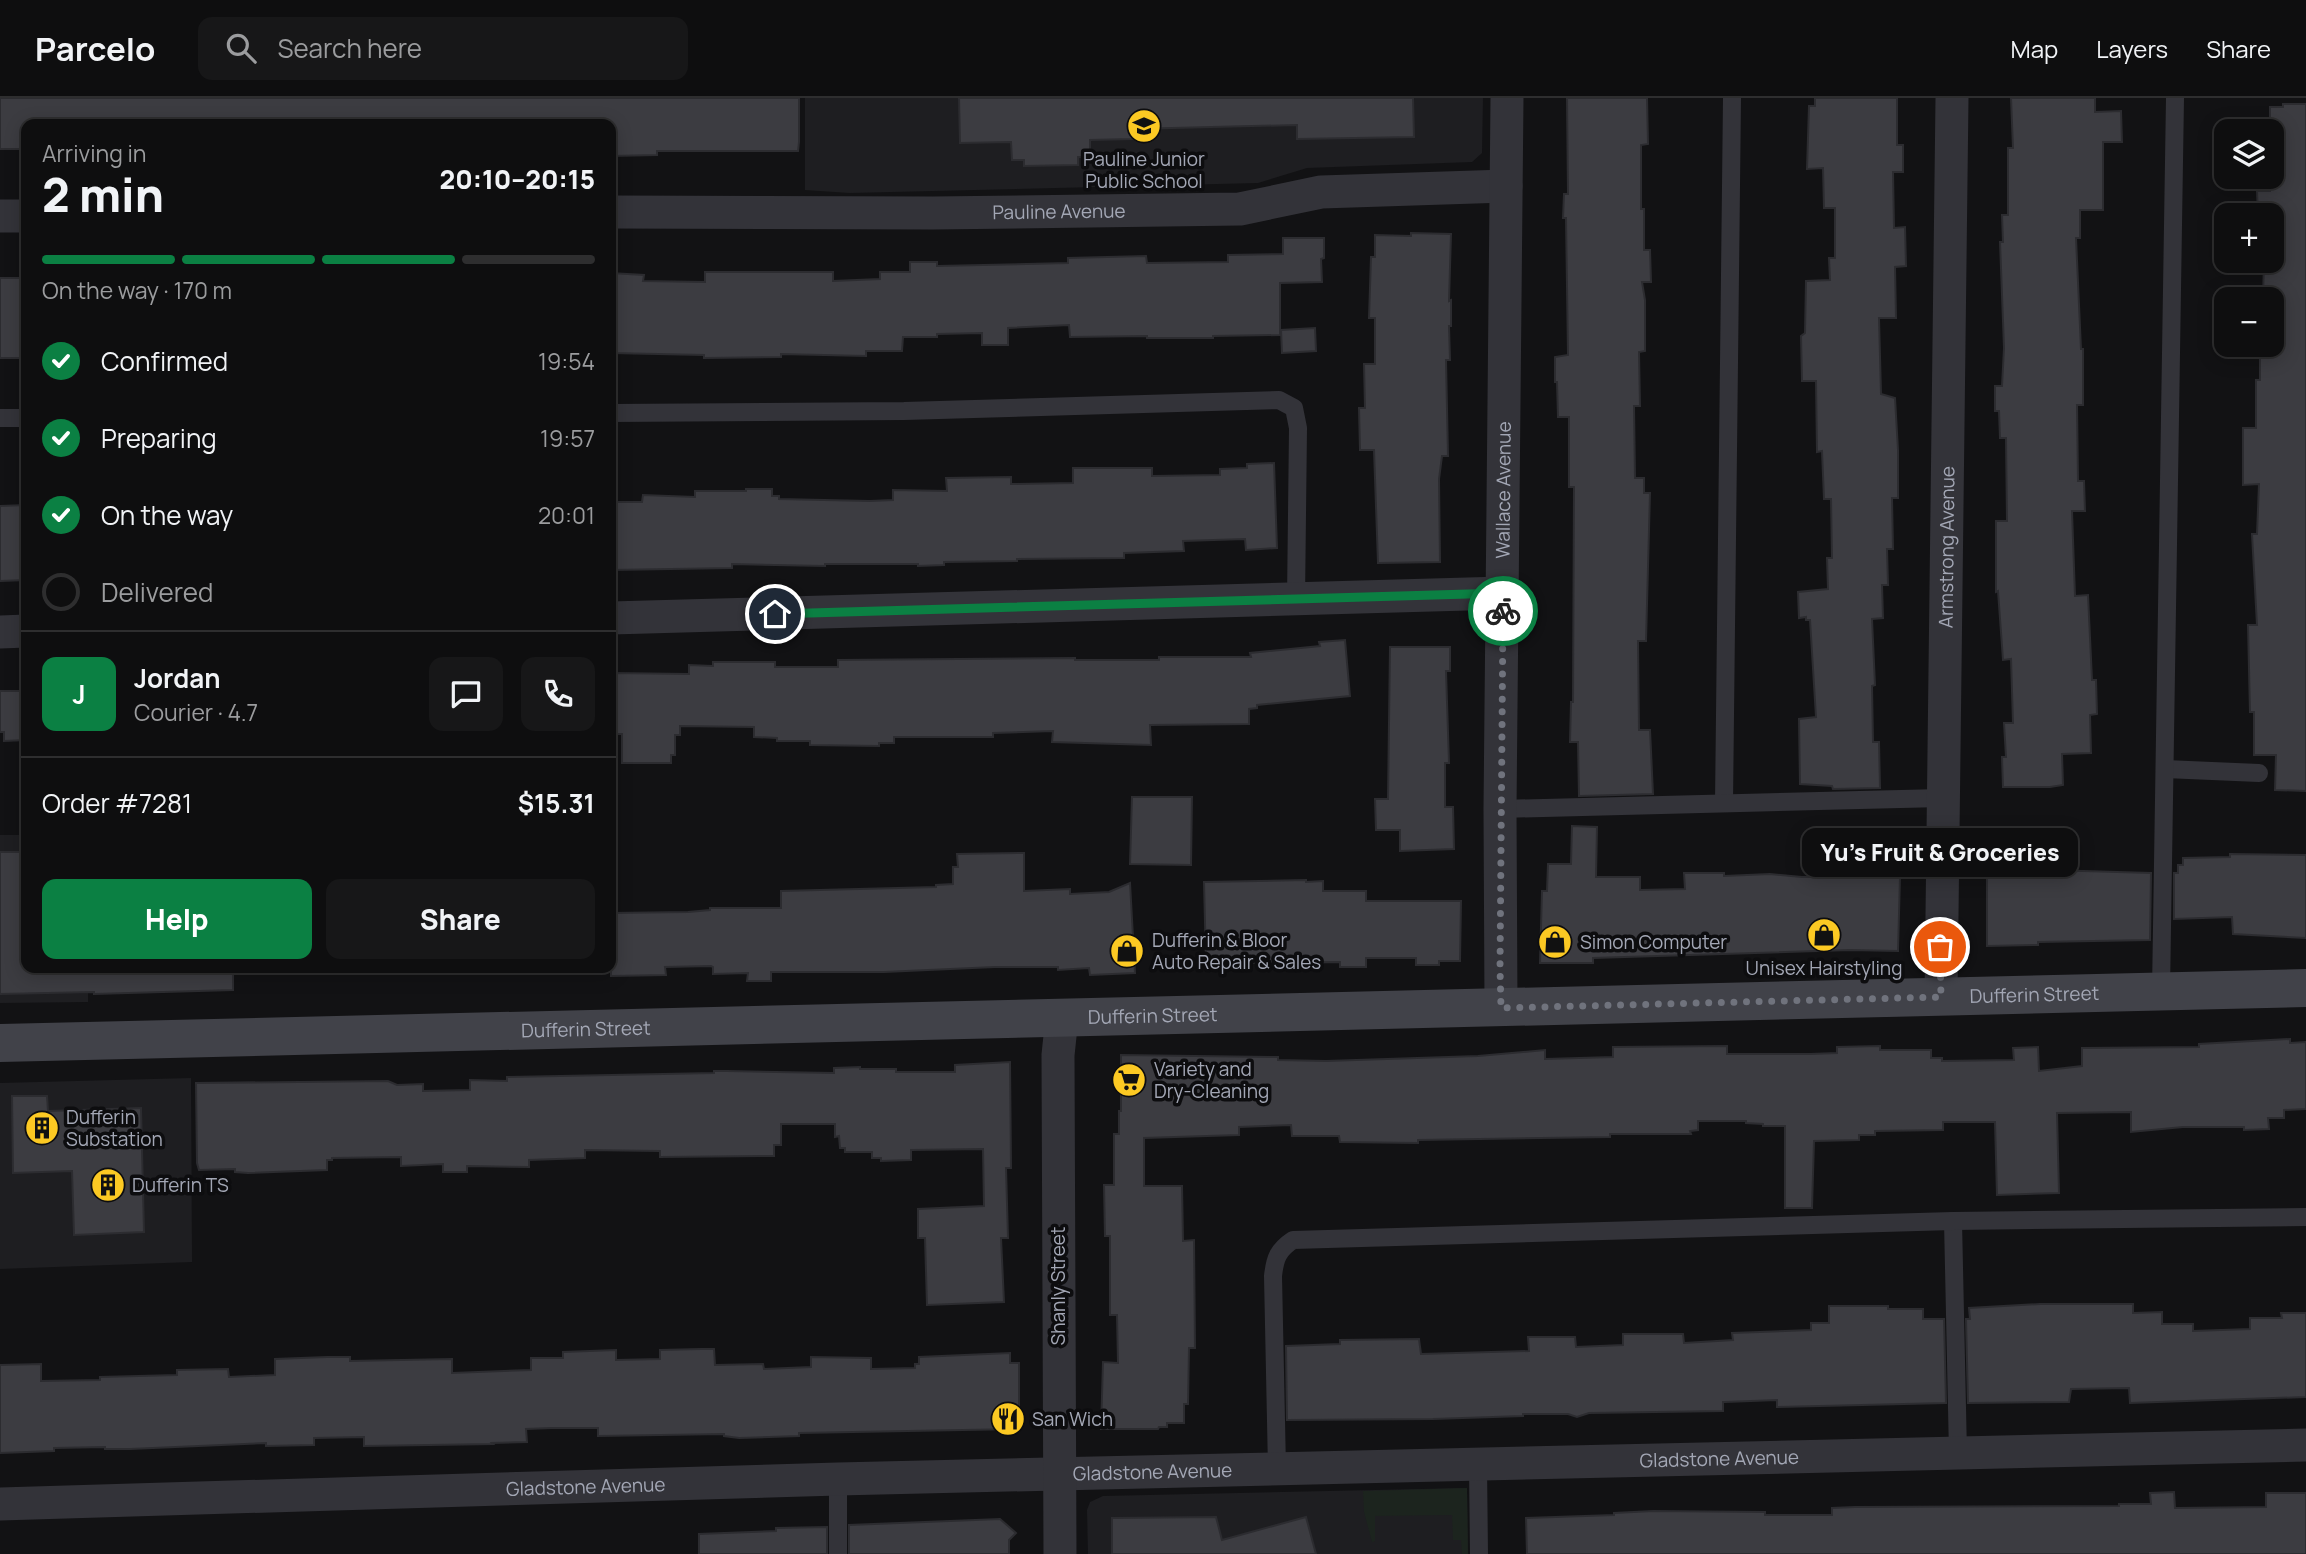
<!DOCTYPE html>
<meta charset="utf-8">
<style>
:root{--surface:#0e0e0f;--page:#171718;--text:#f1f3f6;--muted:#9b9c9e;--line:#2e2e2f;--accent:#0b8043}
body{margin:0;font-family:Manrope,sans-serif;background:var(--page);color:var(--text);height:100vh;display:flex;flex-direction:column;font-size:26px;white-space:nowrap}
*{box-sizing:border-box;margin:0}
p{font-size:23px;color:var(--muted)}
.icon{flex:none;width:38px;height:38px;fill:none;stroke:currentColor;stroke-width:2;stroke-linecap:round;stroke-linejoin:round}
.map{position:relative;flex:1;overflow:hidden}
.details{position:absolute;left:21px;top:21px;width:595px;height:854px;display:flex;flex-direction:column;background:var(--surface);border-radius:14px;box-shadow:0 4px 18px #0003,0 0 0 2px var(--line)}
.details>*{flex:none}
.buttons{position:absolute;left:2214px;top:21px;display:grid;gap:14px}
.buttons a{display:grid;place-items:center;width:70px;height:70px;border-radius:14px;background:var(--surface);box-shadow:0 4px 18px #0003,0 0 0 2px var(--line);font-size:35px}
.pin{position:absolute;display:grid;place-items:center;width:60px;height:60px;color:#fff;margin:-30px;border:4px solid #fff;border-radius:50%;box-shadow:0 2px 7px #0007}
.courier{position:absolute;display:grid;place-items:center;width:70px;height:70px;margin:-35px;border:5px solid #0b8043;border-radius:50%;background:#fff;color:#222;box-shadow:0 2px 9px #0007}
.bubble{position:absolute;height:49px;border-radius:14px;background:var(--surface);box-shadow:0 4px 18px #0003,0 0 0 2px var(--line);font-size:23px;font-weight:800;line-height:49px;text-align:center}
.head em{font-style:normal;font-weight:800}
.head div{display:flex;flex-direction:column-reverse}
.head{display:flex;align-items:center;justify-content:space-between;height:119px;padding:0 21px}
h1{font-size:46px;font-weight:800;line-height:52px}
.bar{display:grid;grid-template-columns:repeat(4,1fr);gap:10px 7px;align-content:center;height:84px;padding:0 21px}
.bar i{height:9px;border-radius:5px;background:var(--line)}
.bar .on{background:var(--accent)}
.bar p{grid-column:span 4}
.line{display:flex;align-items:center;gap:18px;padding:0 21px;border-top:2px solid var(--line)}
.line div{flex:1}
.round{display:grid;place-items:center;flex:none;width:74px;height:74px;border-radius:14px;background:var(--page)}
ol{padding:0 21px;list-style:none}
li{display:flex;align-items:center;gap:21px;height:77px}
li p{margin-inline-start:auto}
li .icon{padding:7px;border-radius:50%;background:var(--accent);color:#fff;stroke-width:4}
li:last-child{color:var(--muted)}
li i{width:38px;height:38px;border:4px solid var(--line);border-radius:50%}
.cta{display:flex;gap:14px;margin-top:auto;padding:14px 21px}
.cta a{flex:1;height:80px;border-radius:14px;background:var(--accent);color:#fff;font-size:28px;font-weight:800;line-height:80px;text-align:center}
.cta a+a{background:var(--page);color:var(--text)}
header{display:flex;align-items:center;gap:42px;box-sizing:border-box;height:98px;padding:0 35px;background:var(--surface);border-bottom:2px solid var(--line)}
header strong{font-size:33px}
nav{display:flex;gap:38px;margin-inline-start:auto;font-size:24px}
.search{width:490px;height:63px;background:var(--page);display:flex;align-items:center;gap:18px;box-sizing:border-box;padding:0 24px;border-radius:14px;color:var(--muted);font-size:26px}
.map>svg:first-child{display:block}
</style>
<header>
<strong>Parcelo</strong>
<div class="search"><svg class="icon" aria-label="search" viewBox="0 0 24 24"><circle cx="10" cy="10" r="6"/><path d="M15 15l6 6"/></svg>Search here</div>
<nav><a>Map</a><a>Layers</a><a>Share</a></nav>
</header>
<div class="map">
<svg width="2306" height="1456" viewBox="0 0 2306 1456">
<rect width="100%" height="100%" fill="#121214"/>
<g fill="#1e1e21">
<polygon points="805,0 1483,0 1482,55 1472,64 1307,70 1258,85 850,95 805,92"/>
<polygon points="0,737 26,737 26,870 88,870 88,904 0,905"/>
<polygon points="191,980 192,1164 0,1171 0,985"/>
<polygon points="1467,1390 1468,1456 1088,1456 1087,1412 1090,1404 1103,1398"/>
</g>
<polygon fill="#1c241e" points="1467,1390 1468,1456 1462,1456 1461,1442 1453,1442 1452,1417 1375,1418 1375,1443 1372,1444 1364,1414 1363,1393"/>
<g fill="#3c3c41" stroke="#2c2c30" stroke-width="2">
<polygon points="0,0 799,0 799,44 798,53 657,53 657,57 611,58 611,26 26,26 26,51 0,51"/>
<polygon points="959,0 1413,0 1414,39 1297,41 1297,27 1133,31 1133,41 1090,42 1090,59 1078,59 1078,67 1024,68 1024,62 1012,62 1011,44 960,45"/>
<polygon points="1567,0 1647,0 1648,46 1641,47 1641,111 1644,111 1644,152 1650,152 1651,184 1642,184 1645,202 1645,253 1639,254 1640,308 1634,308 1635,380 1644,380 1644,395 1650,395 1646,543 1638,543 1639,632 1650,632 1653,696 1579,698 1578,644 1570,644 1571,604 1573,604 1574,389 1569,389 1569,319 1558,319 1557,284 1555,284 1555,259 1568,257 1566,120 1563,120 1564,96 1568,96"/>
<polygon points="1815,0 1897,0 1897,47 1903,47 1903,74 1893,74 1894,130 1905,129 1906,168 1895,169 1896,220 1879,220 1881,296 1895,300 1898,352 1898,400 1892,400 1893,451 1887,451 1888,487 1882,487 1883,520 1872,521 1875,587 1872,588 1873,644 1879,644 1880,690 1833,691 1832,688 1800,686 1799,621 1816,619 1810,522 1806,522 1806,519 1799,520 1798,494 1828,491 1827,460 1832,460 1831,401 1824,401 1822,353 1817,354 1816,283 1802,283 1801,238 1805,235 1806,183 1830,182 1829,160 1835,160 1835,110 1824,110 1823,70 1807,71 1809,8 1815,8"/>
<polygon points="2011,0 2095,0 2095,14 2121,13 2122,44 2103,44 2103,112 2080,112 2080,140 2076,140 2081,251 2083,251 2083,307 2077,307 2078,383 2084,383 2085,413 2072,413 2075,498 2088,497 2092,582 2096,582 2097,616 2090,617 2091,655 2062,656 2063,687 2050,689 2003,689 2002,659 2006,659 2004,625 2013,625 2011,561 2003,562 1998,493 1996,494 1996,423 2007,423 2006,340 2000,340 1999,313 1995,313 1995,288 2002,288 2004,250 2000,144 2003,144 2002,117 2008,117 2008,50 2013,50"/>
<polygon points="2283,6 2306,6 2306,693 2275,692 2276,657 2254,657 2254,614 2250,614 2248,527 2257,527 2252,436 2257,436 2259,386 2243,387 2243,330 2256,330 2256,282 2260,282 2260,256 2267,256 2267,247 2272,247 2272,199 2263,199 2264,164 2272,164 2272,117 2258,117 2257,93 2270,93 2270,9 2283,9"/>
<polygon points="1411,135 1451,136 1449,203 1451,202 1451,228 1449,228 1450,262 1446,262 1448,358 1442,358 1439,381 1440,464 1378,465 1374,352 1360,352 1359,310 1365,310 1364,266 1375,266 1375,220 1369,220 1371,159 1375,159 1375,137 1411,138"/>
<polygon points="1283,140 1324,140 1324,160 1321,161 1322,184 1280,185 1280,237 1213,238 1213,240 1147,240 1147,238 1070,239 1069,227 1008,230 1008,247 982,247 982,235 937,236 937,239 903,239 902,253 866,253 866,258 781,256 781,259 704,260 704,257 611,255 611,175 644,177 643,183 705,184 705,174 833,174 833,183 880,181 880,174 910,174 910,164 937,164 937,168 1068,165 1068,160 1146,158 1147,165 1228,164 1228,157 1283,156"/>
<rect x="0" y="180" width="26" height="80"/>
<polygon points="1315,230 1316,253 1282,255 1281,232"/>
<polygon points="1274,365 1277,450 1246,452 1245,441 1183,443 1184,453 1124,455 1124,460 1017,461 1017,463 944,464 944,467 918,468 918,466 825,466 825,468 732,466 732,470 611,472 611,404 642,404 643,397 695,399 695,393 746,393 746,391 772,391 772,398 779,398 779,401 870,403 893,402 893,392 947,393 946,380 1011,379 1011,386 1073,385 1073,370 1152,370 1152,378 1220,377 1220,371 1247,370 1247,366"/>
<polygon points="26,407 26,482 0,483 0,408"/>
<polygon points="1345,542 1350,598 1257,607 1257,610 1249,611 1249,626 1150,627 1151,647 1052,644 1053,633 993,635 993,639 894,639 894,645 879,645 879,648 810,647 810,643 777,643 777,640 754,639 754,629 680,628 680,637 675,637 675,657 671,657 671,665 622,665 622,636 611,636 611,575 689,576 689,567 713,568 713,564 775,564 775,569 838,569 838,562 1075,560 1075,562 1159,562 1159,559 1251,559 1250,555 1320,548 1319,544"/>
<polygon points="1390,549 1450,549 1450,573 1446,573 1449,665 1445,665 1445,709 1453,709 1454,751 1400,753 1400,732 1376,732 1375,701 1388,701"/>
<polygon points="0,593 26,593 26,642 4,643 4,634 0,634"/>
<polygon points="1132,699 1192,699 1191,767 1130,766"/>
<polygon points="1572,728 1597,729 1596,779 1640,779 1640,792 1685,791 1684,775 1724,775 1724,778 1770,776 1802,779 1900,779 1898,853 1850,852 1593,860 1593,865 1540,865 1542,793 1547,793 1548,766 1571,766"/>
<polygon points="1989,744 2015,744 2015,771 2151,775 2150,842 2038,844 2038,847 1987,848 1987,762 1989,762"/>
<polygon points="0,754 26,754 26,870 233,870 233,892 94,896 94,894 0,896"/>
<polygon points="1024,755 1024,793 1070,791 1070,796 1109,794 1130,785 1135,875 1090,877 1089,870 1058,872 1058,869 995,869 884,874 771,874 771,883 747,883 748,875 713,876 713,869 711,868 665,869 666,877 611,878 611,815 688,814 710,812 710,810 781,810 781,793 936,789 936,787 953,786 953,769 958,769 957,756"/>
<polygon points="2230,756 2306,757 2306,840 2233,836 2232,819 2174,821 2174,775 2178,775 2178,767 2183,767 2183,760 2230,759"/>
<polygon points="1306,782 1306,784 1323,783 1323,793 1366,793 1366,803 1461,803 1460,863 1439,863 1439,867 1416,867 1416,860 1366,860 1366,869 1340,869 1340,864 1206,865 1204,784"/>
<polygon points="2290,941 2290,945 2306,944 2306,1011 2284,1012 2284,1020 2268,1020 2269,1031 2244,1032 2244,1029 2183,1029 2131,1034 2131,1014 2057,1015 2059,1095 1997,1097 1995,1024 1943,1024 1943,1032 1875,1033 1875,1037 1859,1037 1859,1042 1814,1043 1812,1110 1785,1110 1785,1028 1763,1028 1763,1026 1746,1025 1746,1023 1698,1023 1698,1032 1690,1033 1691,1036 1610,1036 1610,1039 1418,1042 1418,1045 1340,1044 1339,1038 1292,1038 1291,1027 1239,1029 1239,1037 1144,1040 1144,1088 1182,1088 1183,1143 1194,1142 1195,1250 1189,1250 1188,1306 1184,1306 1184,1325 1167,1325 1167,1329 1159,1329 1158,1331 1101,1331 1103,1264 1118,1265 1117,1217 1110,1217 1110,1138 1105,1138 1104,1087 1114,1087 1114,1036 1119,1036 1119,1013 1121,1013 1121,957 1278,959 1278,962 1326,963 1478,958 1545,952 1545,961 1613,959 1613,949 1727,948 1727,956 1810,956 1837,955 1837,949 1880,948 1880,952 1931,952 1931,960 1942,960 1942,963 2014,962 2013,950 2038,949 2039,973 2082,968 2082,950 2199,949 2199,946"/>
<polygon points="1010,964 1011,1070 1006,1070 1008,1140 1001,1140 1004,1204 927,1207 925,1140 918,1140 918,1111 984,1108 983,1051 911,1052 911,1062 881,1063 881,1060 872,1060 872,1054 845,1054 845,1050 840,1050 839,1038 835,1039 835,1026 781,1026 781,1047 774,1047 774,1058 660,1059 660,1053 585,1052 585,1060 529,1062 529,1069 467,1068 467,1074 443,1074 443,1066 401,1068 401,1059 332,1060 332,1062 327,1062 327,1072 248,1075 235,1074 235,1071 199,1072 197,1065 196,985 388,983 397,987 423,986 423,993 470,992 470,982 507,983 507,979 714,975 714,973 727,973 834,975 834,970 860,969 860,971 896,971 896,974 955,974 955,967"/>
<polygon points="12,998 47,998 48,1013 141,1010 144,1134 74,1137 72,1073 13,1075"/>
<polygon points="2040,1206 2133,1206 2133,1215 2162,1214 2162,1226 2193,1226 2193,1233 2250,1231 2250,1220 2282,1220 2281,1215 2306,1215 2306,1299 2130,1305 2129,1290 2071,1291 2069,1304 1968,1305 1966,1221 1970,1221 1969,1210"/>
<polygon points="1829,1208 1888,1208 1888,1211 1923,1211 1923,1221 1944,1221 1946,1305 1777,1309 1777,1302 1725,1304 1723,1304 1723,1313 1589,1315 1577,1319 1568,1316 1523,1316 1523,1318 1433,1321 1287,1322 1286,1248 1340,1246 1340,1242 1419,1241 1421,1256 1529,1253 1528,1239 1575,1239 1576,1249 1623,1247 1623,1236 1683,1236 1684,1245 1733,1242 1732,1235 1811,1232 1811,1225 1829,1225"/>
<polygon points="701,1251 714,1251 715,1267 763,1266 764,1271 811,1269 811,1259 871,1260 871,1271 915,1270 915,1266 919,1266 919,1259 1010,1255 1010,1265 1019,1265 1019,1331 799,1335 799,1338 739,1340 724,1338 724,1336 598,1338 598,1330 552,1330 526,1331 527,1344 492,1345 493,1346 364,1348 364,1339 314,1340 314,1347 266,1348 266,1345 130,1351 105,1351 105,1349 54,1350 54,1353 0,1355 0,1267 41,1266 41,1283 100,1282 100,1279 177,1277 177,1272 228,1271 229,1279 275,1277 275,1261 327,1259 350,1259 350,1263 452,1261 452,1275 531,1272 531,1260 563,1260 563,1254 616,1252 616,1262 660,1261 660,1252"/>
<polygon points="2174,1394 2175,1410 2266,1409 2266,1395 2306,1395 2306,1456 1527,1456 1526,1420 1614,1417 1614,1415 1653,1413 1765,1414 1765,1417 1832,1417 1832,1410 1855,1409 2119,1408 2119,1406 2151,1406 2150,1395"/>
<polygon points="1216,1419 1222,1442 1306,1419 1316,1456 1112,1456 1112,1420"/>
<polygon points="1000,1421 1016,1435 1009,1442 1009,1456 849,1456 849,1427"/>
<polygon points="827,1429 827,1456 699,1456 699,1436 776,1433 776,1430"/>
</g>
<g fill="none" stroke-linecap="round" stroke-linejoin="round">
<g stroke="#333339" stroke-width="18">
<polyline points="611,315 904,313 1279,302 1294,310 1298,330 1296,502"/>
<polyline points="0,320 26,320"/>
<polyline points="2165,671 2259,675"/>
<polyline points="1724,705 1732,0"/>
<polyline points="1500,711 1942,700"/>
<polyline points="2161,893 2175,0"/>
<polyline points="1953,1123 1958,1356"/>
<polyline points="1478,1367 1479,1456"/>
<path d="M1277,1371L1273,1178C1275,1160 1278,1152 1293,1142L1953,1123L2306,1119"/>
<polyline points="838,1381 838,1456"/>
</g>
<g stroke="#333339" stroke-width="33">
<path id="s1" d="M611,114L933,115L1240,111L1321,94L1506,88"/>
<polyline points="0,118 26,118"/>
<polyline points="611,520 1504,495"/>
<polyline points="0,534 26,533"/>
<path id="s2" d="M1941,899L1952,0"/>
<path id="s3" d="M1501,910L1500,711L1507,0"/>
<path id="s4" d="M0,1406L838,1381L2306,1347"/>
<polyline points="1060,1456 1058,957 1062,919"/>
</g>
<path stroke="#414249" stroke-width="38" id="s5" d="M0,945L2306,890"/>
</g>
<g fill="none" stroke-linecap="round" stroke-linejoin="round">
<polyline stroke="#70737d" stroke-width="7" stroke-dasharray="0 12.6" points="1503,513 1500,870 1501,910 1941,899 1940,849"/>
<polyline stroke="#0b8043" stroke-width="9" points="775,516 1503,495 1503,513"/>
</g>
<defs>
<g id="school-disc" transform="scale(1.75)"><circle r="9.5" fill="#fcc923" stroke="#0d0d0f"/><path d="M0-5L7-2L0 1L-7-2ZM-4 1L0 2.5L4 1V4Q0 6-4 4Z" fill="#111"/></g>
<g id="shop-disc" transform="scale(1.75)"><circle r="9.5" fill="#fcc923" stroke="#0d0d0f"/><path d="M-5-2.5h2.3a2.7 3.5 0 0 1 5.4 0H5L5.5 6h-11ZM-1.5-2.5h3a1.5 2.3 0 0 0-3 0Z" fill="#111"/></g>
<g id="supermarket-disc" transform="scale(1.75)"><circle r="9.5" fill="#fcc923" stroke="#0d0d0f"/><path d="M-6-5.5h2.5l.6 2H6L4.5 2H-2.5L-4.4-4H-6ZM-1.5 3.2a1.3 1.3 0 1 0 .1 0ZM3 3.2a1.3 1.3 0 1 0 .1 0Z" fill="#111"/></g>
<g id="building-disc" transform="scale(1.75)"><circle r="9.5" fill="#fcc923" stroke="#0d0d0f"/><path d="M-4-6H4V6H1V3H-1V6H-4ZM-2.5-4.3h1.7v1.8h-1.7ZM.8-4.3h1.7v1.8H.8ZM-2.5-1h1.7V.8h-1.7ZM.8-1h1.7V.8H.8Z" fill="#111"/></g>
<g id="restaurant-disc" transform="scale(1.75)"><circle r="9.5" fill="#fcc923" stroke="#0d0d0f"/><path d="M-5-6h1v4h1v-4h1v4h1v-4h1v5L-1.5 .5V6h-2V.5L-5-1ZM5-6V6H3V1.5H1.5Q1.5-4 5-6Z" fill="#111"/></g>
</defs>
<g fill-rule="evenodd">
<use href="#school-disc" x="1144" y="28"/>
<use href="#shop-disc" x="1824" y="837"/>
<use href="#shop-disc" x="1555" y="844"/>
<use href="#shop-disc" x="1127" y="853"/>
<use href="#supermarket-disc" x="1129" y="982"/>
<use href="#building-disc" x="42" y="1030"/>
<use href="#building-disc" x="108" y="1087"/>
<use href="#restaurant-disc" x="1008" y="1321"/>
</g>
<g text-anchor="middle" stroke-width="7" stroke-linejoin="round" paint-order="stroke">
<g font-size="19" fill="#a3a7b5" stroke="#0d0d0f" text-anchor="start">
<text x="1144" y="68" text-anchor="middle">Pauline Junior<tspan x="1144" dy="22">Public School</tspan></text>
<text x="1152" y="849">Dufferin &amp; Bloor<tspan x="1152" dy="22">Auto Repair &amp; Sales</tspan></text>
<text x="1580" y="851">Simon Computer</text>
<text x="1824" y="877" text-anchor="middle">Unisex Hairstyling</text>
<text x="1154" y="978">Variety and<tspan x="1154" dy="22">Dry-Cleaning</tspan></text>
<text x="66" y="1026">Dufferin<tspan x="66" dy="22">Substation</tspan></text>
<text x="132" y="1094">Dufferin TS</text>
<text x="1032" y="1328">San Wich</text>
</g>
<g font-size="19" fill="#a3a7b5" stroke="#0d0d0f">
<text dy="7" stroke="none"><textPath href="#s1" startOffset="448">Pauline Avenue</textPath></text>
<text dy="7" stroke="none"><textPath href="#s3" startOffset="518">Wallace Avenue</textPath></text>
<text dy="7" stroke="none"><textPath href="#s2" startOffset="450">Armstrong Avenue</textPath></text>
<text dy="7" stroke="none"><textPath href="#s5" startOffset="2035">Dufferin Street</textPath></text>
<text dy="7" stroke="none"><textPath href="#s5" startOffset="1153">Dufferin Street</textPath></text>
<text dy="7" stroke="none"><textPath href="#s5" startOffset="586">Dufferin Street</textPath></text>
<text transform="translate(1058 1188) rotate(-90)" y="7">Shanly Street</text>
<text dy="7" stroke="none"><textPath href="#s4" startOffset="1720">Gladstone Avenue</textPath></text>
<text dy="7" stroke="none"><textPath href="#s4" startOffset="1153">Gladstone Avenue</textPath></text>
<text dy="7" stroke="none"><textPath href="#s4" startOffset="586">Gladstone Avenue</textPath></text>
</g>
</g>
</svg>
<div class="buttons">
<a><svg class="icon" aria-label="layers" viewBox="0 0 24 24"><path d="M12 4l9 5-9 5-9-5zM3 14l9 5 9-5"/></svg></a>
<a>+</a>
<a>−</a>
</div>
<div class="pin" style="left:1940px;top:849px;background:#ea580c"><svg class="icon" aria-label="bag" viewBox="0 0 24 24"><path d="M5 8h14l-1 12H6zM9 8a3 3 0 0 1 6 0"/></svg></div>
<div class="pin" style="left:775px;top:516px;background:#1f2937"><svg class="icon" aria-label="home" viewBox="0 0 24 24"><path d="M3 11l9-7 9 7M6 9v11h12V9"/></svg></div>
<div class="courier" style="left:1503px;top:513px"><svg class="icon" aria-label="bike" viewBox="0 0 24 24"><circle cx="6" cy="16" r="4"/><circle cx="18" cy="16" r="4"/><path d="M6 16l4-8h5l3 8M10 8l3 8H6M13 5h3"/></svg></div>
<div class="bubble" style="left:1802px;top:730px;width:276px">Yu’s Fruit &amp; Groceries</div>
<section class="details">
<div class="head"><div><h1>2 min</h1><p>Arriving in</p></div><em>20:10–20:15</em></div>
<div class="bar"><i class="on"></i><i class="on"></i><i class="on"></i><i></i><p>On the way · 170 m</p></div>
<ol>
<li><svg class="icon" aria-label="check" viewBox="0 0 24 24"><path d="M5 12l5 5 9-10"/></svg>Confirmed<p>19:54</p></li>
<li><svg class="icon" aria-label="check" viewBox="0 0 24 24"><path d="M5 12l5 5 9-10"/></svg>Preparing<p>19:57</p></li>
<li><svg class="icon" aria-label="check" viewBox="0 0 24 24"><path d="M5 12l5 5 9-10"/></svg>On the way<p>20:01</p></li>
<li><i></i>Delivered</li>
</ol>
<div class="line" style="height:126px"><b class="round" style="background:var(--accent);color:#fff">J</b><div><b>Jordan</b><p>Courier · 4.7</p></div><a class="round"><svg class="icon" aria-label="chat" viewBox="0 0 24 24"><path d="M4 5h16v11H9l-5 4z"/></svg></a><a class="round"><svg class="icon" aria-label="phone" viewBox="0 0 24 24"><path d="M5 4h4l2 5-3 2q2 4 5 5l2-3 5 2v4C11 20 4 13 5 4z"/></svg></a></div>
<div class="line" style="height:91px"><div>Order #7281</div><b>$15.31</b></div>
<div class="cta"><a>Help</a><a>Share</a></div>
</section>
</div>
